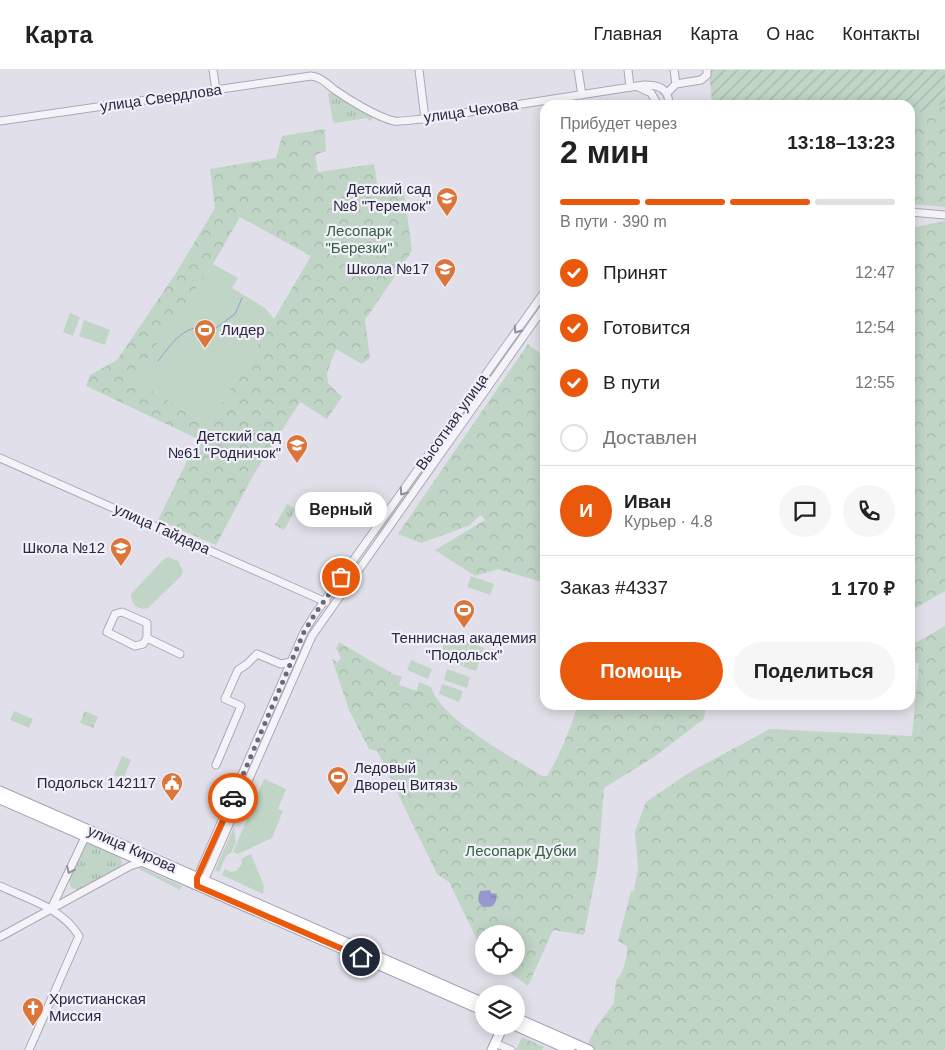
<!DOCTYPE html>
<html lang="ru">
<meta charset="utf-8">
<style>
:root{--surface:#fff;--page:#f6f6f6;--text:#222;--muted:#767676;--line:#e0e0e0;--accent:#ea580c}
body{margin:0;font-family:Helvetica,sans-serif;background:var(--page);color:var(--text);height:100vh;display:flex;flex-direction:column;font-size:19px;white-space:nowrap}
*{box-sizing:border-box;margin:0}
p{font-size:16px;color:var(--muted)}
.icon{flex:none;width:28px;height:28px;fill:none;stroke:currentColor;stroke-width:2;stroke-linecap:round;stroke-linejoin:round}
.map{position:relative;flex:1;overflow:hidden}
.side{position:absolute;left:540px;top:30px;width:375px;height:610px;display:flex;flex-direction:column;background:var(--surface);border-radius:15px;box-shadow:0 2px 12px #0003}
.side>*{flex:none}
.buttons{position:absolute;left:475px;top:855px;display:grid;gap:10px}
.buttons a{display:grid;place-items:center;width:50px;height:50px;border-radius:50%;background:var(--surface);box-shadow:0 2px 12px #0003;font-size:25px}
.pin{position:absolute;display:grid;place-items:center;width:42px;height:42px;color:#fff;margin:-21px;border:2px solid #fff;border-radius:50%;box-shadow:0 1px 5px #0007}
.courier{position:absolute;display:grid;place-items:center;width:50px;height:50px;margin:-25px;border:4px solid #ea580c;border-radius:50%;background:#fff;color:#222;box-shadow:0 1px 6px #0007}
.bubble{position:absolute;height:35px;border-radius:18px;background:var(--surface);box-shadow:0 2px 12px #0003;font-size:16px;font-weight:700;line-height:35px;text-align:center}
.overview em{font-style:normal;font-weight:700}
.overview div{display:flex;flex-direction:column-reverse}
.overview{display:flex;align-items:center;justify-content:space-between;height:85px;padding:0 20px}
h1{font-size:32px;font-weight:700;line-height:38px}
.bar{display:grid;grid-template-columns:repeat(4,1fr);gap:8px 5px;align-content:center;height:60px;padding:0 20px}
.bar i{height:6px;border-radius:4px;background:var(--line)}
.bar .selected{background:var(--accent)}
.bar p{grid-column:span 4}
.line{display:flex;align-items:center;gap:12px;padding:0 20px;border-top:1px solid var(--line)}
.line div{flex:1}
.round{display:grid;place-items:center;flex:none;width:52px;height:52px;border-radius:26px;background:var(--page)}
ol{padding:0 20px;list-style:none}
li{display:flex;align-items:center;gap:15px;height:55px}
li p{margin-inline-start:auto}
li .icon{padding:5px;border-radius:50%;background:var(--accent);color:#fff;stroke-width:4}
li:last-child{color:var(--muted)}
li i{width:28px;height:28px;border:2px solid var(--line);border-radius:50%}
.primary-button{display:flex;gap:10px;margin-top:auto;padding:10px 20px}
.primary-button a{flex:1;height:58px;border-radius:30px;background:var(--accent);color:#fff;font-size:20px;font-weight:700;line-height:58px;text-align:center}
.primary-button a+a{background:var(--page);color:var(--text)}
header{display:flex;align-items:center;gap:30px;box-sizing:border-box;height:70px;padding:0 25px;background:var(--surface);border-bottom:1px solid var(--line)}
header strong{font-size:24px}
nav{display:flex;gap:28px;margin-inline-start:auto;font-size:18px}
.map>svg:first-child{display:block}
</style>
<header>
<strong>Карта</strong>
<nav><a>Главная</a><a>Карта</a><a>О нас</a><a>Контакты</a></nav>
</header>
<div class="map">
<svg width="945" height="980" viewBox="0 0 945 980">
<defs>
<pattern id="forest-crowns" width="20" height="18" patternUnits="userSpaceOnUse" patternTransform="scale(1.25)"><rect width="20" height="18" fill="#c0d5c6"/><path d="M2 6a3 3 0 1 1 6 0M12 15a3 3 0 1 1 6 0" fill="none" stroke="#a5b7ab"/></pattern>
<pattern id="park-tufts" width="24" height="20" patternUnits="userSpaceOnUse" patternTransform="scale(1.25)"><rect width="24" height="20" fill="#c0d5c6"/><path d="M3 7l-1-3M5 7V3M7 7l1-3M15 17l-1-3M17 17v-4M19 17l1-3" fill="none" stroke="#a5b7ab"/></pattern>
<pattern id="garden-furrows" width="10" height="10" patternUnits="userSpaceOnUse" patternTransform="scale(1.25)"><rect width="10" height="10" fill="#c0d5c6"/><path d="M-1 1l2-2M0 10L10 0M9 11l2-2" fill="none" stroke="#a5b7ab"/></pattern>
<pattern id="water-ripples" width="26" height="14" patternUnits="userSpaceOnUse" patternTransform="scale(1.25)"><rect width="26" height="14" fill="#9998ce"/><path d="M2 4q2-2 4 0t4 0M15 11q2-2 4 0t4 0" fill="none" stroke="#7d7ca9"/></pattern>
</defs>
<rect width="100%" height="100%" fill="#e1e0ea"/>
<g fill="#c0d5c6">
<polygon points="213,194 238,208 232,218 265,238 274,249 208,355 133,309"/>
<polygon points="70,243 80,247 73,266 63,262"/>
<polygon points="84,250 110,260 105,275 79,266"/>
<polygon points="517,266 519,268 473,333 470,331"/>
<polygon points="468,334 471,336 378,467 375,465"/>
<path d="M168,487L178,491L183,501L181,506L148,538C138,541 131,534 131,524L164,489Z"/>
<polygon points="471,506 494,514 490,525 467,517"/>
<polygon points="447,565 470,573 466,584 443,577"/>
<polygon points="471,573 484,578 476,601 463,597"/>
<polygon points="443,577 466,585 462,596 439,588"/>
<polygon points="411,590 432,599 428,609 407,600"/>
<polygon points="447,599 470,607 467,618 444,610"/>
<polygon points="442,614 463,621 459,632 439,624"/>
<polygon points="14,641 33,649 29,658 10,650"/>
<polygon points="122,686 131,690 123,709 114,705"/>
<polygon points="264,709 286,719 278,739 283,741 272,768 238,784 233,782"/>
<polygon points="234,757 236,772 231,783 226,786 219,802 215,800"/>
<polygon points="251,784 264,816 263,824 222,805 225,799 231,802 236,801 242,794 241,789"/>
<polygon points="140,797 182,816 180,820 139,799"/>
</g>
<g fill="url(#forest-crowns)" fill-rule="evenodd">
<polygon points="945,33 945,137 910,134 910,46"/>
<path d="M325,59L326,81L315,85L318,102L374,94L379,124L404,121L412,181L365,250L370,288L362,294L336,279L327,303L328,313L342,327L327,349L300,332L254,404L216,475L158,450L198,369L86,316L90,305L117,290L176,203L215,138L210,99L276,88L282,66ZM240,147L311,186L274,249L208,355L133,309L213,194Z"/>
<polygon points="945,151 945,521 910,541 910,161 911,158"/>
<polygon points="528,274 545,287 545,513 498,499 475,506 435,480 485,450 481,445 468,456 421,473 398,464"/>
<polygon points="945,556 945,980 594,980 586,977 596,957 614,933 616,911 623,900 627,885 627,876 618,871 631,821 634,821 638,798 635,762 646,732 690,702 770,659 912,666 919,593 910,592 910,576"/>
<path d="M339,572L393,604L402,607L399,615L417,621L419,612L431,617C440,649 514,688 542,706H547C561,684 570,659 578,635H706L704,649L654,687L604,718L598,794L584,865L553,860L528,916L501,896H516V864H484V884L449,812L437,804L377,681L369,679L349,640L332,589L337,592L341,588L336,578Z"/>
<polygon points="522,967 544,977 542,980 516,980"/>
</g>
<g fill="url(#park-tufts)">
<polygon points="329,23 332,23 372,45 372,50 370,51 367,48 335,53 333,52 328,24"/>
<polygon points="287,434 296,439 284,460 275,455"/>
<polygon points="85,641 98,647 93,658 80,653"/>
<path d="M89,773C99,777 132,785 119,799L80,820C60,820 73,798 77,788C79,785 80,780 82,777C83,776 88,773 89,773Z"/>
</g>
<polygon fill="url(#garden-furrows)" points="709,0 945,0 945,33 910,46 910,35 712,35"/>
<path fill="url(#water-ripples)" d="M490,820L491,823L497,824L496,831L493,836C481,840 475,832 480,821Z"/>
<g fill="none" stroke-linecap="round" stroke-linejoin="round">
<g stroke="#9998ce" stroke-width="1">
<polyline points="210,258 216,258 235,244 242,228"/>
<path d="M158,291C170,276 183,255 205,257"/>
</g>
<g stroke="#aaa8b8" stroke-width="9">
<g id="minor">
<polyline points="213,0 216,20"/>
<polyline points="419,0 425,49"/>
<polyline points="578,0 582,25"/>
<polyline points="628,0 630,17"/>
<polyline points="674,0 676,14"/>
<polyline points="638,17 651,23 658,35"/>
<polyline points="667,23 676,14 701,10 707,5 707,0"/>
<path d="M0,51L311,6C321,7 327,14 335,20C349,30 377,47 394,51C404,52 415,49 425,49L644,15C659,15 669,18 669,35"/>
<polyline points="910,142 945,145"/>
<polyline points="0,388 326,532"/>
<polygon points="122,542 147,553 147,568 143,574 135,576 107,562 115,544"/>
<polyline points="147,568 180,584"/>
<polyline points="216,695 241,636 225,629 238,600 247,594 257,584 281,594 291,592"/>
<polyline points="197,812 197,808 304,562 315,544 545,221"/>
<polyline points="202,813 204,811 312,566 545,236"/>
<path d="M0,816C28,829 62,838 79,866L29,980"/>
<polyline points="51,839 87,763"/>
<polyline points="0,867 130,796 143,792"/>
<polyline points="495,973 511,980"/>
</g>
</g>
<g stroke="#a19eb7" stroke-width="11">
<g id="major">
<polyline points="0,721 484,933"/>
<polyline points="0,729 484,941"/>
<polyline points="516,948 589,980"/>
<polyline points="516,956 570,980"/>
<polyline points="492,980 503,956"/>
</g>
</g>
<use href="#minor" stroke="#f4f3f8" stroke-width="7"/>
<use href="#major" stroke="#fff" stroke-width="9"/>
</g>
<defs><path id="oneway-chevron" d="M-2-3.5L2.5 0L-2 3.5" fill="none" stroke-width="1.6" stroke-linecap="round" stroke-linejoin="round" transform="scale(1.25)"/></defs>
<g stroke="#908d9e">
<use href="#oneway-chevron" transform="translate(517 260) rotate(125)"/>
<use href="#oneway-chevron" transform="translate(403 422) rotate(125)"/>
<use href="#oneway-chevron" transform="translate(70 800) rotate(115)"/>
</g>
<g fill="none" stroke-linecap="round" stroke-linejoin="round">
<polyline stroke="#6b687d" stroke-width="5" stroke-dasharray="0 9" points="233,728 304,562 315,544 341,507"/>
<polyline stroke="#ea580c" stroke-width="6" points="233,728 197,808 197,816 361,887"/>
</g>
<defs>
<g id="school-pin" transform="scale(1.125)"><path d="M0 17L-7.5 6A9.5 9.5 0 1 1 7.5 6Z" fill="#db7539" stroke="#f1f0f8"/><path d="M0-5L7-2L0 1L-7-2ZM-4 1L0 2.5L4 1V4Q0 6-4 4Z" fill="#fff"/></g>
<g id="stadium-pin" transform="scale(1.125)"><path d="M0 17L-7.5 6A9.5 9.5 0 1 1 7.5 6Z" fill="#db7539" stroke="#f1f0f8"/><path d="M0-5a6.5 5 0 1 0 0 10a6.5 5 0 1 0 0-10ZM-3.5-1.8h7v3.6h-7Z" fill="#fff"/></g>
<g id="civic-pin" transform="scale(1.125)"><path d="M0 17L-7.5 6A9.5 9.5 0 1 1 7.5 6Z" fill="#db7539" stroke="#f1f0f8"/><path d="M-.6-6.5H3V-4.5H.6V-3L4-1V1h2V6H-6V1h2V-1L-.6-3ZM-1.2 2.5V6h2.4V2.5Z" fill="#fff"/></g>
<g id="church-pin" transform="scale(1.125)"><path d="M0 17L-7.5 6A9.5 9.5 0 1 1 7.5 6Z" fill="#db7539" stroke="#f1f0f8"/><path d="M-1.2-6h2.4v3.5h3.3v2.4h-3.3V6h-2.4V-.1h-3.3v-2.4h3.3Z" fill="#fff"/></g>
</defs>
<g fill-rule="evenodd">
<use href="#school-pin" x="447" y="128"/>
<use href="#school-pin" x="445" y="199"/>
<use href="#stadium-pin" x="205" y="260"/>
<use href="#school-pin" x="297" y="375"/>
<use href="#school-pin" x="121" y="478"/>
<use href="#stadium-pin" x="464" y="540"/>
<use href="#stadium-pin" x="338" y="707"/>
<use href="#civic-pin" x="172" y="713"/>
<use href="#church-pin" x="33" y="938"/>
</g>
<g text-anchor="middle" stroke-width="4.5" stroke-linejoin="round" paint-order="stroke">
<g font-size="15" fill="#2b2743" stroke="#f1f0f8">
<text transform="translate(161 28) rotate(-8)" y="5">улица Свердлова</text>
<text transform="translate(471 41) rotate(-8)" y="5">улица Чехова</text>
<text transform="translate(452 352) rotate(-55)" y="5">Высотная улица</text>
<text transform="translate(162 459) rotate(24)" y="5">улица Гайдара</text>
<text transform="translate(132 779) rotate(24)" y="5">улица Кирова</text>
</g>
<g font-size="15" fill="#2b2743" stroke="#f1f0f8" text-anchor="end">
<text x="431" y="124">Детский сад<tspan x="431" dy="17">№8 "Теремок"</tspan></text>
<text x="429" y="204">Школа №17</text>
<text x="221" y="265" text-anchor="start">Лидер</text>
<text x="281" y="371">Детский сад<tspan x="281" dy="17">№61 "Родничок"</tspan></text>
<text x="105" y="483">Школа №12</text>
<text x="464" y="573" text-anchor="middle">Теннисная академия<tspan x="464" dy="17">"Подольск"</tspan></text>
<text x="354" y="703" text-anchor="start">Ледовый<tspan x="354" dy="17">Дворец Витязь</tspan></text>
<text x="156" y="718">Подольск 142117</text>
<text x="49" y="934" text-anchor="start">Христианская<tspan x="49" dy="17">Миссия</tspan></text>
</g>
<g font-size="15" fill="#336142" stroke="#f1f0f8">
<text x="359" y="166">Лесопарк<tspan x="359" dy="17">"Березки"</tspan></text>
<text x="521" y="786">Лесопарк Дубки</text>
</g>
</g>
</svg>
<div class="buttons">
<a><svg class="icon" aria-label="locate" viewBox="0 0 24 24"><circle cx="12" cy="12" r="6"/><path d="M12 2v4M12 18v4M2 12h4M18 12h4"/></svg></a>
<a><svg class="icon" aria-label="layers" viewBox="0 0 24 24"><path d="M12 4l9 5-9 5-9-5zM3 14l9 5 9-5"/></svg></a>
</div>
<div class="pin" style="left:341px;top:507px;background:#ea580c"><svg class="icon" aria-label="bag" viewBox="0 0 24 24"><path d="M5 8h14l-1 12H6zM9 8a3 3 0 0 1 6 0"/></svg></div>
<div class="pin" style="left:361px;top:887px;background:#1f2937"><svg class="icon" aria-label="home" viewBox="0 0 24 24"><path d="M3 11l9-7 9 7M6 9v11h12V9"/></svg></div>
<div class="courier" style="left:233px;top:728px"><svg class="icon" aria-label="car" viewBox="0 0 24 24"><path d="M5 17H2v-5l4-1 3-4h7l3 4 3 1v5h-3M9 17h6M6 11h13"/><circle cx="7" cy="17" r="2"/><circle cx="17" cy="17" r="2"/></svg></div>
<div class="bubble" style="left:295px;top:422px;width:92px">Верный</div>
<section class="side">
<div class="overview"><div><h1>2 мин</h1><p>Прибудет через</p></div><em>13:18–13:23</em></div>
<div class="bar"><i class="selected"></i><i class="selected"></i><i class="selected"></i><i></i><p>В пути · 390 m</p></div>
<ol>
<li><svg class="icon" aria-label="check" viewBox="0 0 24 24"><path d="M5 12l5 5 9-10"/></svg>Принят<p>12:47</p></li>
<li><svg class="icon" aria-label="check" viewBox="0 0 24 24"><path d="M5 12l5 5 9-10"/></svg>Готовится<p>12:54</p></li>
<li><svg class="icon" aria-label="check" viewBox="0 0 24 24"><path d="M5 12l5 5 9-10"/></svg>В пути<p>12:55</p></li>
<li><i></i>Доставлен</li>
</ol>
<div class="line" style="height:90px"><b class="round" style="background:var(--accent);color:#fff">И</b><div><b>Иван</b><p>Курьер · 4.8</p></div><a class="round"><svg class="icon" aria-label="chat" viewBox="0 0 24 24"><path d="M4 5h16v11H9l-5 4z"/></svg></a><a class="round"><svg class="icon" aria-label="phone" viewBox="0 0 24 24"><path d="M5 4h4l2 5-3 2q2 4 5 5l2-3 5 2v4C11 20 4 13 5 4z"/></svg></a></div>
<div class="line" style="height:65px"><div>Заказ #4337</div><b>1 170 ₽</b></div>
<div class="primary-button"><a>Помощь</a><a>Поделиться</a></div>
</section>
</div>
